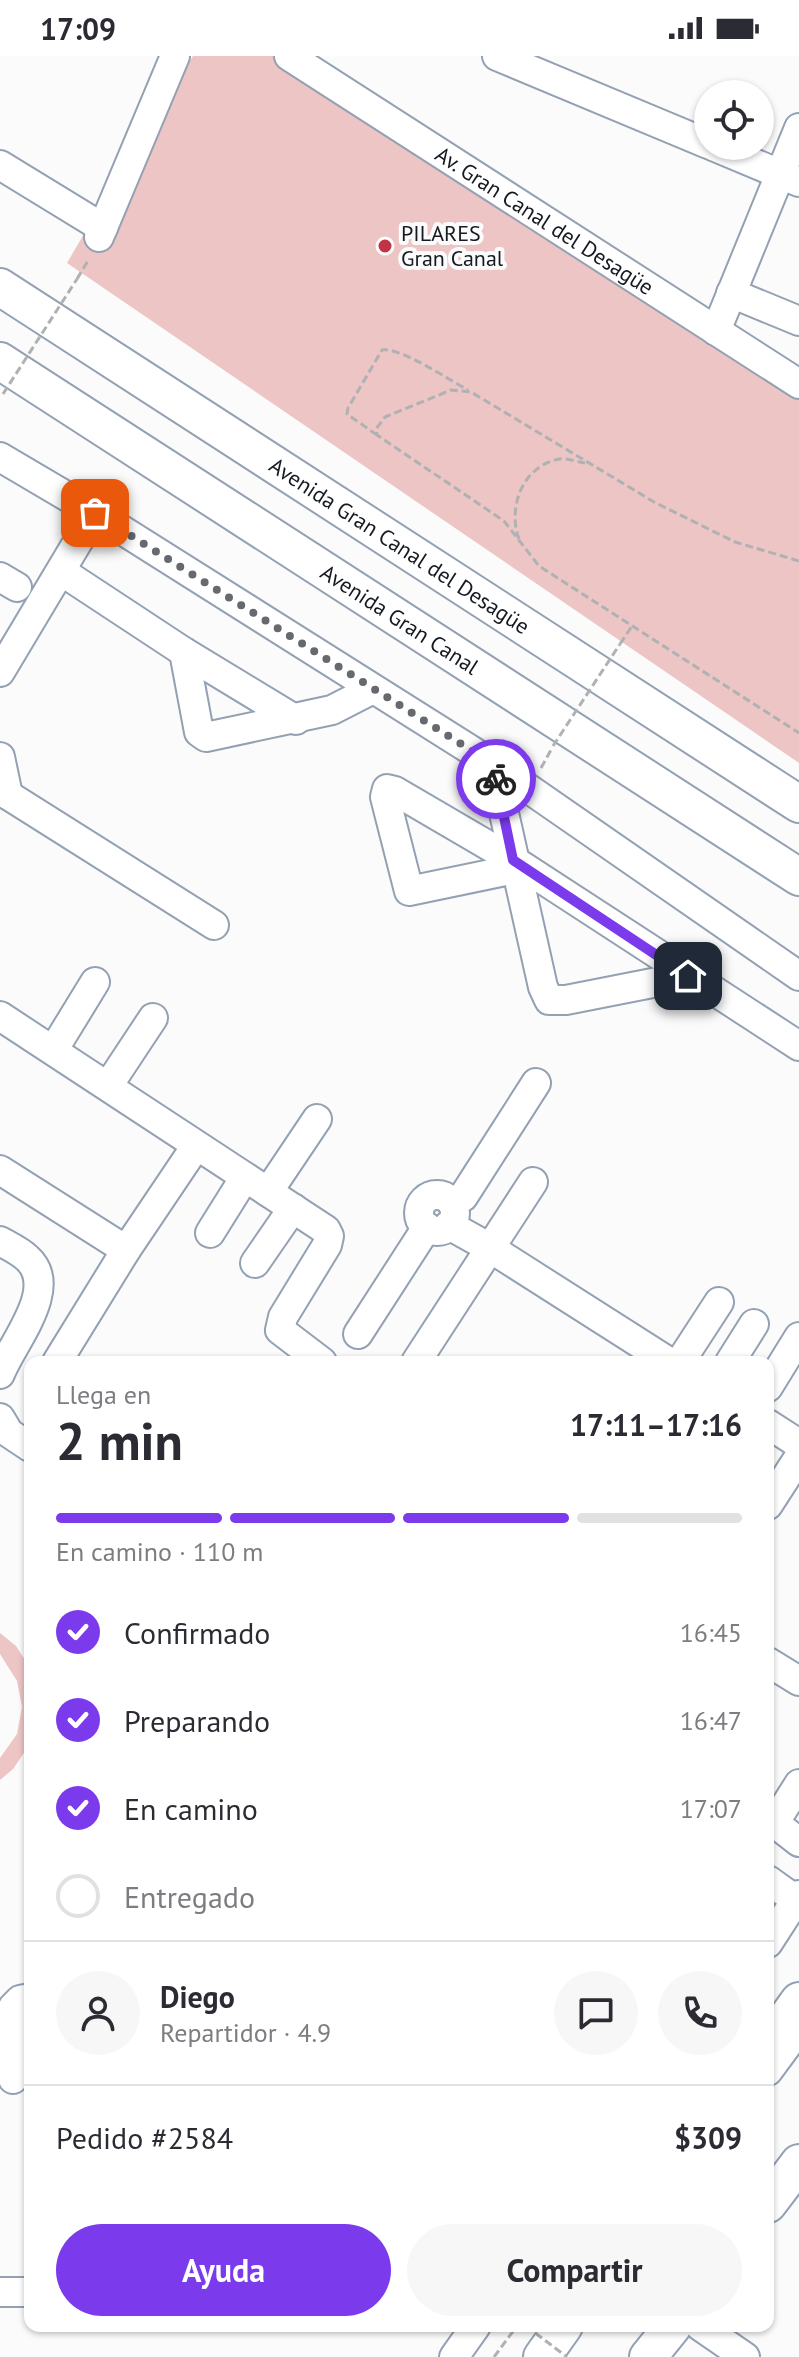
<!DOCTYPE html>
<html lang="es">
<meta charset="utf-8">
<style>
:root{--surface:#fff;--page:#f7f7f7;--text:#2b2b33;--muted:#7c7c81;--line:#e1e1e2;--accent:#7c3aed}
body{margin:0;font-family:"PT Sans",sans-serif;background:var(--page);color:var(--text);height:100vh;display:flex;flex-direction:column;font-size:30px;white-space:nowrap}
*{box-sizing:border-box;margin:0}
p{font-size:26px;color:var(--muted)}
.icon{flex:none;width:44px;height:44px;fill:none;stroke:currentColor;stroke-width:2;stroke-linecap:round;stroke-linejoin:round}
.map{position:relative;flex:1;overflow:hidden}
.drawer{position:absolute;left:24px;top:1300px;width:750px;height:976px;display:flex;flex-direction:column;background:var(--surface);border-radius:16px;box-shadow:0 2px 6px #0004}
.drawer>*{flex:none}
.fabs{position:absolute;left:694px;top:24px;display:grid;gap:16px}
.fabs a{display:grid;place-items:center;width:80px;height:80px;border-radius:50%;background:var(--surface);box-shadow:0 2px 6px #0004;font-size:40px}
.pin{position:absolute;display:grid;place-items:center;width:68px;height:68px;color:#fff;margin:-34px;border-radius:16px;box-shadow:0 4px 12px #0006}
.courier{position:absolute;display:grid;place-items:center;width:80px;height:80px;margin:-40px;border:6px solid #7c3aed;border-radius:50%;background:#fff;color:#222;box-shadow:0 2px 10px #0007}
.overview em{font-style:normal;font-weight:800}
.overview div{display:flex;flex-direction:column-reverse}
.overview{display:flex;align-items:center;justify-content:space-between;height:136px;padding:0 32px}
h1{font-size:52px;font-weight:800;line-height:60px}
.bar{display:grid;grid-template-columns:repeat(4,1fr);gap:12px 8px;align-content:center;height:96px;padding:0 32px}
.bar i{height:10px;border-radius:6px;background:var(--line)}
.bar .selected{background:var(--accent)}
.bar p{grid-column:span 4}
.line{display:flex;align-items:center;gap:20px;padding:0 32px;border-top:2px solid var(--line)}
.line div{flex:1}
.round{display:grid;place-items:center;flex:none;width:84px;height:84px;border-radius:42px;background:var(--page)}
ol{padding:0 32px;list-style:none}
li{display:flex;align-items:center;gap:24px;height:88px}
li p{margin-inline-start:auto}
li .icon{padding:8px;border-radius:50%;background:var(--accent);color:#fff;stroke-width:4}
li:last-child{color:var(--muted)}
li i{width:44px;height:44px;border:4px solid var(--line);border-radius:50%}
.primary-button{display:flex;gap:16px;margin-top:auto;padding:16px 32px}
.primary-button a{flex:1;height:92px;border-radius:48px;background:var(--accent);color:#fff;font-size:32px;font-weight:800;line-height:92px;text-align:center}
.primary-button a+a{background:var(--page);color:var(--text)}
.status{display:flex;justify-content:space-between;align-items:center;height:56px;padding:0 40px;background:var(--surface);direction:ltr}
.status svg{height:22px;fill:currentColor}
.map>svg:first-child{display:block}
</style>
<div class="status"><b>17:09</b><svg viewBox="0 0 49 12"><path d="M0 12V9h3v3zM5 12V6h3v6zM10 12V3h3v9zM15 12V0h3v12zM26 1h20v11H26zM47 4h2v5h-2z"/></svg></div>
<div class="map">
<svg width="799" height="2301" viewBox="0 0 799 2301">
<rect width="100%" height="100%" fill="#fbfbfb"/>
<g fill="#edc5c5">
<polygon points="193,0 281,0 799,344 799,707 67,207 150,65"/>
<polygon points="0,1577 16,1590 30,1612 30,1688 13,1713 0,1724 0,1702 17,1678 22,1651 17,1625 0,1598"/>
</g>
<g fill="none" stroke-linecap="round" stroke-linejoin="round">
<g stroke="#93a1b3" stroke-width="32">
<g id="minor">
<path id="s1" d="M289,0L799,328"/>
<polyline points="497,0 708,88"/>
<polyline points="713,90 799,126"/>
<polyline points="0,109 103,172"/>
<polyline points="99,181 175,0"/>
<polyline points="731,237 799,265"/>
<polyline points="716,275 799,72"/>
<polyline points="0,401 95,457 493,708 799,920"/>
<polyline points="61,515 184,596 296,664"/>
<polyline points="0,521 17,531"/>
<polyline points="184,596 199,676 206,681 332,654 373,633"/>
<polyline points="0,616 95,457"/>
<polyline points="0,701 8,739"/>
<polyline points="493,708 543,931 549,944 566,944 688,920"/>
<polyline points="0,734 214,869"/>
<polyline points="515,813 409,835 385,741 387,733 395,735 513,804 799,990"/>
<polyline points="0,960 326,1174 329,1180 327,1189 283,1261 280,1274 322,1306"/>
<polyline points="54,993 95,926"/>
<polyline points="108,1030 153,962"/>
<polyline points="0,1114 126,1194"/>
<polyline points="268,1136 317,1063"/>
<circle cx="437" cy="1157" r="18"/>
<polyline points="452,1147 463,1141 536,1027"/>
<polyline points="449,1169 490,1192 669,1306"/>
<polyline points="210,1177 245,1121"/>
<path d="M0,1185C9,1190 20,1195 27,1202C61,1232 11,1288 0,1318"/>
<polyline points="255,1207 293,1152"/>
<polyline points="358,1278 427,1171"/>
<polyline points="57,1306 126,1194 196,1090"/>
<polyline points="416,1306 533,1126"/>
<polyline points="680,1306 719,1246"/>
<polyline points="730,1306 754,1268"/>
<polyline points="768,1331 799,1281"/>
<polyline points="0,1362 9,1377 30,1391"/>
<polyline points="768,1368 799,1388"/>
<polyline points="768,1449 799,1401"/>
<polyline points="768,1606 799,1625"/>
<polyline points="768,1762 799,1786"/>
<polyline points="775,1766 799,1728"/>
<polyline points="768,1824 796,1844"/>
<polyline points="768,1887 799,1839"/>
<polyline points="768,2015 799,1973"/>
<polyline points="13,2023 13,1951 20,1944 30,1942"/>
<polyline points="0,2236 30,2236"/>
<polyline points="700,2270 745,2301"/>
<polyline points="454,2301 476,2270"/>
</g>
</g>
<g stroke="#93a1b3" stroke-width="40">
<g id="major">
<path id="s2" d="M0,231L799,748"/>
<path id="s3" d="M0,305L799,821"/>
<polyline points="768,1988 799,1945"/>
<polyline points="768,2148 799,2107"/>
<polyline points="542,2301 564,2270"/>
<polyline points="648,2301 673,2270"/>
</g>
</g>
<g stroke="#b0b1b3" stroke-width="3" stroke-dasharray="8 4" stroke-linecap="butt">
<polyline points="77,223 89,203"/>
<path d="M377,379L347,358L348,352L382,294C401,291 449,324 468,334"/>
<path d="M519,483C507,451 523,409 560,403C568,402 577,406 585,407"/>
<polyline points="799,505 735,486 654,446 471,336 451,334 385,361 376,373 377,379 504,465 539,510 799,677"/>
<polyline points="620,588 632,570"/>
<polyline points="541,712 551,694"/>
<polyline points="494,2301 517,2270"/>
</g>
<use href="#minor" stroke="#fff" stroke-width="28"/>
<use href="#major" stroke="#fff" stroke-width="36"/>
<g stroke="#b0b1b3" stroke-width="3" stroke-dasharray="8 4" stroke-linecap="butt">
<polyline points="3,338 77,223"/>
<polyline points="553,690 620,588"/>
<polyline points="526,2270 567,2301"/>
</g>
</g>
<g fill="none" stroke-linecap="round" stroke-linejoin="round">
<polyline stroke="#66696d" stroke-width="8" stroke-dasharray="0 14.4" points="95,457 493,708 496,723"/>
<polyline stroke="#7c3aed" stroke-width="10" points="496,723 513,804 688,920"/>
</g>
<circle fill="#c33347" stroke="#fbfbfb" stroke-width="3" cx="385" cy="190" r="8"/>
<g text-anchor="middle" stroke-width="8" stroke-linejoin="round" paint-order="stroke">
<g font-size="22" fill="#151a21" stroke="#fbfbfb">
<text dy="8" stroke="none"><textPath href="#s1" startOffset="304">Av. Gran Canal del Desagüe</textPath></text>
<text dy="8" stroke="none"><textPath href="#s2" startOffset="476">Avenida Gran Canal del Desagüe</textPath></text>
<text dy="8" stroke="none"><textPath href="#s3" startOffset="476">Avenida Gran Canal</textPath></text>
</g>
<g font-size="22" fill="#151a21" stroke="#fbfbfb" text-anchor="start">
<text x="401" y="185">PILARES<tspan x="401" dy="25">Gran Canal</tspan></text>
</g>
</g>
</svg>
<div class="fabs">
<a><svg class="icon" aria-label="locate" viewBox="0 0 24 24"><circle cx="12" cy="12" r="6"/><path d="M12 2v4M12 18v4M2 12h4M18 12h4"/></svg></a>
</div>
<div class="pin" style="left:95px;top:457px;background:#ea580c"><svg class="icon" aria-label="bag" viewBox="0 0 24 24"><path d="M5 8h14l-1 12H6zM9 8a3 3 0 0 1 6 0"/></svg></div>
<div class="pin" style="left:688px;top:920px;background:#1f2937"><svg class="icon" aria-label="home" viewBox="0 0 24 24"><path d="M3 11l9-7 9 7M6 9v11h12V9"/></svg></div>
<div class="courier" style="left:496px;top:723px"><svg class="icon" aria-label="bike" viewBox="0 0 24 24"><circle cx="6" cy="16" r="4"/><circle cx="18" cy="16" r="4"/><path d="M6 16l4-8h5l3 8M10 8l3 8H6M13 5h3"/></svg></div>
<section class="drawer">
<div class="overview"><div><h1>2 min</h1><p>Llega en</p></div><em>17:11–17:16</em></div>
<div class="bar"><i class="selected"></i><i class="selected"></i><i class="selected"></i><i></i><p>En camino · 110 m</p></div>
<ol>
<li><svg class="icon" aria-label="check" viewBox="0 0 24 24"><path d="M5 12l5 5 9-10"/></svg>Confirmado<p>16:45</p></li>
<li><svg class="icon" aria-label="check" viewBox="0 0 24 24"><path d="M5 12l5 5 9-10"/></svg>Preparando<p>16:47</p></li>
<li><svg class="icon" aria-label="check" viewBox="0 0 24 24"><path d="M5 12l5 5 9-10"/></svg>En camino<p>17:07</p></li>
<li><i></i>Entregado</li>
</ol>
<div class="line" style="height:144px"><a class="round"><svg class="icon" aria-label="person" viewBox="0 0 24 24"><circle cx="12" cy="8" r="4"/><path d="M4 21q1-7 8-7t8 7"/></svg></a><div><b>Diego</b><p>Repartidor · 4.9</p></div><a class="round"><svg class="icon" aria-label="chat" viewBox="0 0 24 24"><path d="M4 5h16v11H9l-5 4z"/></svg></a><a class="round"><svg class="icon" aria-label="phone" viewBox="0 0 24 24"><path d="M5 4h4l2 5-3 2q2 4 5 5l2-3 5 2v4C11 20 4 13 5 4z"/></svg></a></div>
<div class="line" style="height:104px"><div>Pedido #2584</div><b>$309</b></div>
<div class="primary-button"><a>Ayuda</a><a>Compartir</a></div>
</section>
</div>
